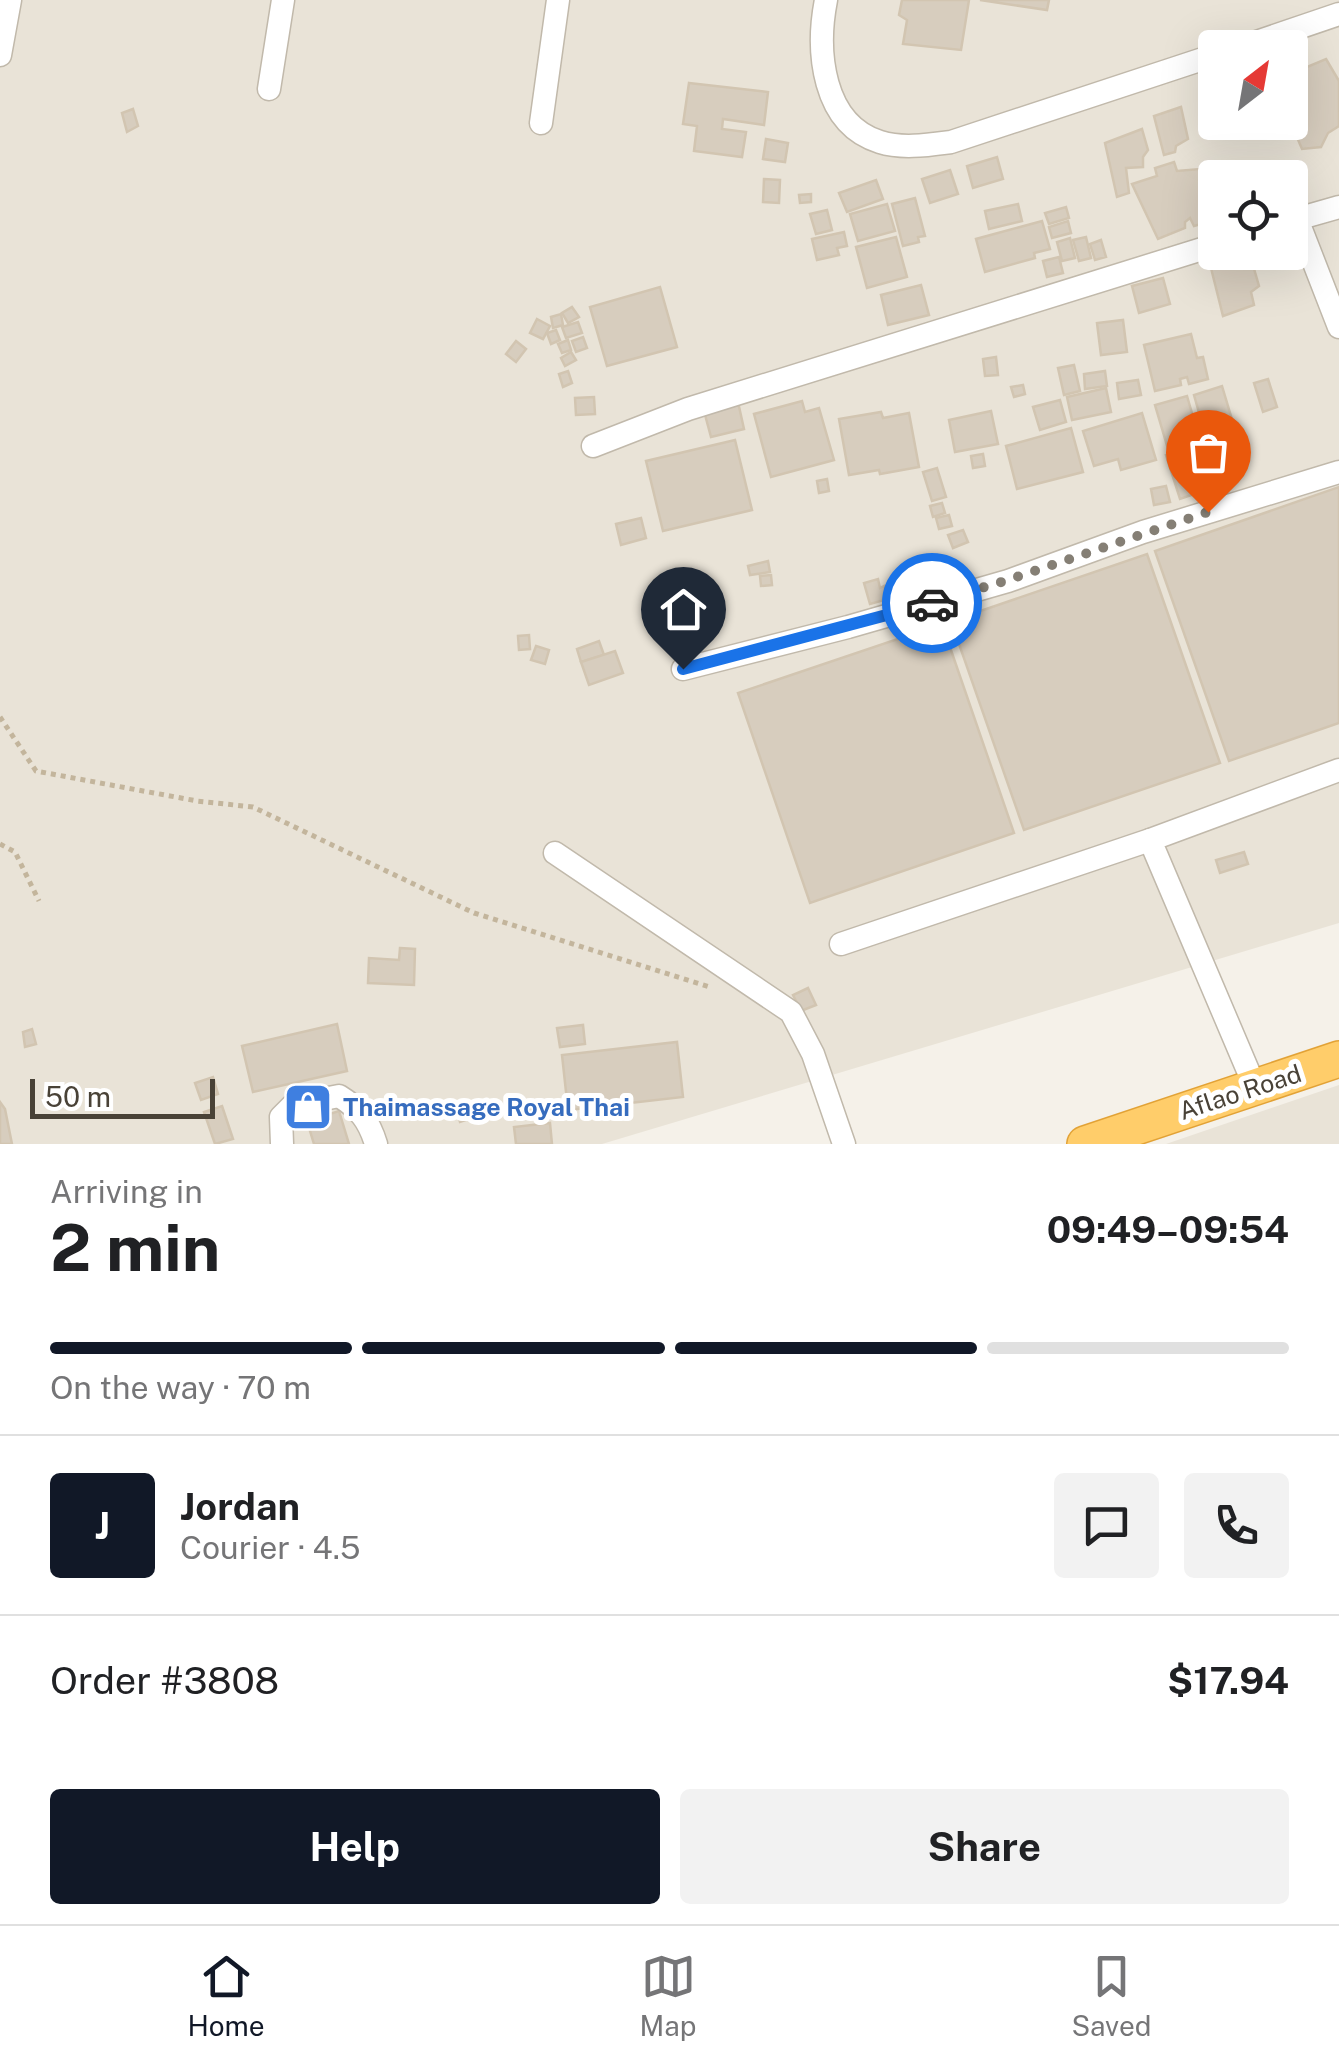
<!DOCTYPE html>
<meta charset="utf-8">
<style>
:root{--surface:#fff;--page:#f2f2f2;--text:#202124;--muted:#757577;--line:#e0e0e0;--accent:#111827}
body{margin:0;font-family:"Public Sans",sans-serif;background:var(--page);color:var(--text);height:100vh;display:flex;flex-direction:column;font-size:38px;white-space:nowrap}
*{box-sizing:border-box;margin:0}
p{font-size:32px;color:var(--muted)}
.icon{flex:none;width:55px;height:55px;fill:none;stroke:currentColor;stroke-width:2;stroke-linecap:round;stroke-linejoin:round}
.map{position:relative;height:1144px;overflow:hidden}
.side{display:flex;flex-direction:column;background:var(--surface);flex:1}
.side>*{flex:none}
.needle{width:65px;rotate:31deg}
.fabs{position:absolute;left:1198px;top:30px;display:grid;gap:20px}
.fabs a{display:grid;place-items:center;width:110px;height:110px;border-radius:10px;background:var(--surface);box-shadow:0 10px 40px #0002;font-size:50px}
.scale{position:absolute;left:30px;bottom:25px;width:185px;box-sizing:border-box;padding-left:10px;border:5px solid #494237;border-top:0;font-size:28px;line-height:35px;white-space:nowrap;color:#494237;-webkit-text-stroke:8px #fff;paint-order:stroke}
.pin{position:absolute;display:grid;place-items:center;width:85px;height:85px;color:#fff;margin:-102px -42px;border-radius:50% 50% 50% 0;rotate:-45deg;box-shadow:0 0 10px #0007}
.pin .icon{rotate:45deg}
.courier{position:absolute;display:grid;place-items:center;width:100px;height:100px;margin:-50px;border:8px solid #1a73e8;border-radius:50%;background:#fff;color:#222;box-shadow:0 2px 12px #0007}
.headline em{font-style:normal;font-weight:700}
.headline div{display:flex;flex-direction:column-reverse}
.headline{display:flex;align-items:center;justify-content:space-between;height:170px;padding:0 50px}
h1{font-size:65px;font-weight:700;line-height:75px}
.bar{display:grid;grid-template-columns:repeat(4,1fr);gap:15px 10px;align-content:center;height:120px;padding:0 50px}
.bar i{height:12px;border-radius:8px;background:var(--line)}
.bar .current{background:var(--accent)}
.bar p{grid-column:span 4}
.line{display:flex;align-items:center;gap:25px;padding:0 50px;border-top:2px solid var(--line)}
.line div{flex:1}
.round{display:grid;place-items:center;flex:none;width:105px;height:105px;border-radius:10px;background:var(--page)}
.primary-button{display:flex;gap:20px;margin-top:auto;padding:20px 50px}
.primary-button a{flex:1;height:115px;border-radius:10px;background:var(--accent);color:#fff;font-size:40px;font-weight:700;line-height:115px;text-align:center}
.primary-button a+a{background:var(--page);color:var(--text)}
.menu{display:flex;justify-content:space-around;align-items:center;height:140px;border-top:2px solid var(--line);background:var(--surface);font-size:28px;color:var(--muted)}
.menu a{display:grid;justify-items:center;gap:5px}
.menu .current{color:var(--accent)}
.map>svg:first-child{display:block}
</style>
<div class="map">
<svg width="1339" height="1144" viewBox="0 0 1339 1144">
<rect width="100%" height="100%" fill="#f5f1e9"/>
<g fill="#e9e3d7" fill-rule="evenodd">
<path d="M0,0H1339V923L602,1144H0ZM1215,48H1290V122H1215ZM1215,178H1290V252H1215Z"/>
<polygon points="1339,1085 1339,1144 1166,1144"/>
</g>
<g fill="#d7cdbe" stroke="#d2c5b1" stroke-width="2.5">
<polygon points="902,0 969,0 961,50 903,44 907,20 899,15"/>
<polygon points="980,0 1049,0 1047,10"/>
<polygon points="1326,59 1339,81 1339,126 1328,133 1321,147 1302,149 1290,121 1290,74"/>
<polygon points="689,83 768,92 764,125 723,119 722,129 746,132 742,157 694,151 697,126 683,124"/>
<polygon points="1181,107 1188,139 1176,146 1175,152 1164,155 1154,116"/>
<polygon points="133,109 138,126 127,132 122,113"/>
<polygon points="1142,129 1148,150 1143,157 1143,167 1126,168 1129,193 1117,197 1105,143"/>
<polygon points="766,139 788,143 785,162 763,159"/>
<polygon points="997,157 1003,179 973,188 967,166"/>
<polygon points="1174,162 1177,171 1200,169 1203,189 1215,188 1215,220 1194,226 1190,218 1185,222 1185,228 1158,239 1132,184 1157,176 1155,168"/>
<polygon points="950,170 958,194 930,203 922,179"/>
<polygon points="764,179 780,180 779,203 763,202"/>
<polygon points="876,180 883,199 847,212 839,193"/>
<polygon points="811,194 811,202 800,203 799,195"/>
<polygon points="915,198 925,236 918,237 919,242 903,246 892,204"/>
<polygon points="887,204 895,231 858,241 850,214"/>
<polygon points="1018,204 1022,221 989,229 985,211"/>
<polygon points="1066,207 1069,218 1049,224 1045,213"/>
<polygon points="827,210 832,230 816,234 810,214"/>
<polygon points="1042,221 1050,249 1034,253 1035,258 985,272 976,239"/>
<polygon points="1068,221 1071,233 1052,238 1049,227"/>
<polygon points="844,232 847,246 837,248 839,255 817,260 812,239"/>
<polygon points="896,237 907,277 867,288 856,247"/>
<polygon points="1086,237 1091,258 1079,261 1073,240"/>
<polygon points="1070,238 1075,258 1062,261 1057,242"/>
<polygon points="1101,240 1106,257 1095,260 1090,244"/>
<polygon points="1250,255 1259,286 1251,292 1254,305 1223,316 1210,264"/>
<polygon points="1059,257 1063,273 1047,277 1043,261"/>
<polygon points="1163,278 1170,304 1139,313 1132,286"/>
<polygon points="921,285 929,315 888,325 881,295"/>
<polygon points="660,287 677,347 607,366 590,307"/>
<polygon points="572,307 579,317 568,323 562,313"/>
<polygon points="561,314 563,325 553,328 551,317"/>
<polygon points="537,319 550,326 543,339 530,333"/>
<polygon points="1123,320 1127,352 1101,355 1097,323"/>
<polygon points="578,322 582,333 566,338 562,327"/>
<polygon points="556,330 560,340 551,344 547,333"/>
<polygon points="1191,334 1197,358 1203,357 1208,379 1189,384 1187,377 1180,379 1181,385 1155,391 1144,345"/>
<polygon points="583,337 587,348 576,352 572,341"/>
<polygon points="568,340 571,350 562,353 558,344"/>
<polygon points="516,341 526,349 516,362 506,354"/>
<polygon points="571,352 576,360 565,366 561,358"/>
<polygon points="996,357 998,375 985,376 983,359"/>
<polygon points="1074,365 1080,391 1064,395 1058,368"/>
<polygon points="568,371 572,383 563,387 559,374"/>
<polygon points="1105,371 1107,386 1085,389 1084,374"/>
<polygon points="1268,379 1277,407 1263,412 1254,383"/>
<polygon points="1138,380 1141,395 1119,399 1117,383"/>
<polygon points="1023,385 1025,394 1014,397 1011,387"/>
<polygon points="1222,386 1236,433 1207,441 1194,395"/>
<polygon points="1106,388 1111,412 1072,420 1067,397"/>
<polygon points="1187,396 1200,441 1168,449 1155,405"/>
<polygon points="594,397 595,414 576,415 575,398"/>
<polygon points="1060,400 1066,422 1040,430 1033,407"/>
<polygon points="802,401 805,412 819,408 834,460 771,477 754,414"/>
<polygon points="738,402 744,429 711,437 704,411"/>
<polygon points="991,411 998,444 955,452 949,420"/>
<polygon points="881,412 883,418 909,413 919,467 880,474 879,470 849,475 839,419"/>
<polygon points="1142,413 1156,460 1121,470 1118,459 1094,466 1083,431"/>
<polygon points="1071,428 1083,472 1017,489 1006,446"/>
<polygon points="735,440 752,510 663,531 646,461"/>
<polygon points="1197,445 1212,488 1180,499 1166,455"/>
<polygon points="983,454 985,466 973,468 971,456"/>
<polygon points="937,468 946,497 932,501 923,472"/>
<polygon points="827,479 829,491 819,493 817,481"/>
<polygon points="1166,486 1170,502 1154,505 1151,489"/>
<polygon points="1339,487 1339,723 1229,761 1155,551"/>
<polygon points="942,503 945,513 933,517 930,506"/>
<polygon points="949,515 952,526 939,529 936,518"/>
<polygon points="641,518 646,538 621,545 616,524"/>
<polygon points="963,530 968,542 953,548 948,535"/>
<polygon points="1147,554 1220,763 1024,830 951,621"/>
<polygon points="925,560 931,577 921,580 915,564"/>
<polygon points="768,561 770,572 750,575 748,566"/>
<polygon points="771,575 772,585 761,586 760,576"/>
<polygon points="878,579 880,588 884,586 888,599 870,604 864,583"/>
<polygon points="942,624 1014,833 810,903 738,693"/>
<polygon points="529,635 530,649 519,650 518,636"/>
<polygon points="599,641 604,655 581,662 577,649"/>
<polygon points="536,646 549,650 545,664 531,660"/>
<polygon points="615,651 623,673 589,685 581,662"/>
<polygon points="1244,852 1248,864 1220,873 1216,860"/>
<polygon points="400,948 415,949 414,985 368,983 369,958 399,960"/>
<polygon points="808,988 816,1005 801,1011 793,995"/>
<polygon points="337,1024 347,1071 253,1092 242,1046"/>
<polygon points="583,1025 585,1044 560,1047 557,1028"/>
<polygon points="32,1029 36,1044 25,1047 23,1032"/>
<polygon points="677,1042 683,1097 568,1110 562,1055"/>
<polygon points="213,1077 218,1094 201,1100 195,1083"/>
<polygon points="0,1102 5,1109 12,1144 0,1144"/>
<polygon points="468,1103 472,1118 460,1122 455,1106"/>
<polygon points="222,1106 233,1139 215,1144 204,1112"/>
<polygon points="339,1111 349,1144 314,1144 307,1121"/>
<polygon points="550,1123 552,1144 516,1144 514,1127"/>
</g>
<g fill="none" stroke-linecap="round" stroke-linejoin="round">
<g stroke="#c1b9ab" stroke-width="25">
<g id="minor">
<path d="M826,0C816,51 822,124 880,142C902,149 928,145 951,142L1215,55"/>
<polyline points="1239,48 1339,14"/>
<polyline points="0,55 10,0"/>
<polyline points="269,89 283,0"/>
<polyline points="541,123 558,0"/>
<polyline points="1297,219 1339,327"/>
<polyline points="1290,221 1339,207"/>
<polyline points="593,446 688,409 1215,245"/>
<polyline points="683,669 848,627 1008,581 1143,532 1339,472"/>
<polyline points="555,853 791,1012 813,1054 844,1144"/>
<polyline points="841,944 1150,840"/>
<polyline points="1255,1087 1150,840 1339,770"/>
<path d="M282,1144L281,1117L293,1105L339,1096C360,1109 369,1121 376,1144"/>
</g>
</g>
<g stroke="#e2a236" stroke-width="38">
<polyline id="highway" points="1085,1144 1339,1059"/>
</g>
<g stroke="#c3b59c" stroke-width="5" stroke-dasharray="5 5" stroke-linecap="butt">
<polyline points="0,717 36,771 197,801 253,807 474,913 710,987"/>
<polyline points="0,844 15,852 39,901"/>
</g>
<use href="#minor" stroke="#fff" stroke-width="22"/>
<use href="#highway" stroke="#ffcd6a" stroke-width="35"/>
</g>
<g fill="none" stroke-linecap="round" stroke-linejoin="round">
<polyline stroke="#857f75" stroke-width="10" stroke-dasharray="0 18" points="932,603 1008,580 1208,512"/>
<polyline stroke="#1a73e8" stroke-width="12" points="683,669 932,603"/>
</g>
<defs>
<g id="shop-square" transform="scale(2.5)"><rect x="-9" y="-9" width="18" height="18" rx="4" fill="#3f7fe0" stroke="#fff"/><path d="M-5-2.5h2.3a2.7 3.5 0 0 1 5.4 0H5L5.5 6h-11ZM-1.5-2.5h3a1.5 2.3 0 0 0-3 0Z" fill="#fff"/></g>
</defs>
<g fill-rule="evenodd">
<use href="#shop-square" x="308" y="1107"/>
</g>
<g text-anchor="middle" stroke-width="10" stroke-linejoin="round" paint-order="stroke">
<g font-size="25" fill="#494237" stroke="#fff">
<text transform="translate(1240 1092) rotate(-18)" y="9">Aflao Road</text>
</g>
<g font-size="25" font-weight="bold" fill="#366cbe" stroke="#fff" text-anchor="start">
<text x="343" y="1116">Thaimassage Royal Thai</text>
</g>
</g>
</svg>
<div class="fabs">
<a><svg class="needle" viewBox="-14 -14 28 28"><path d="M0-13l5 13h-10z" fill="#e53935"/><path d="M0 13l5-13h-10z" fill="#757577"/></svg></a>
<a><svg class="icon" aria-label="locate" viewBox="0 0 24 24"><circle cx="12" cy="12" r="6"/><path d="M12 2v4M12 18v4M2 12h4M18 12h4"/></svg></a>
</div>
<div class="scale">50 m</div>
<div class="pin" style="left:1208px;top:512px;background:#ea580c"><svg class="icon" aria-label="bag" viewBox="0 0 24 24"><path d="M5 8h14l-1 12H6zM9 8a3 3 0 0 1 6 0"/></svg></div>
<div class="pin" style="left:683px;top:669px;background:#1f2937"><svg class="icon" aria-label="home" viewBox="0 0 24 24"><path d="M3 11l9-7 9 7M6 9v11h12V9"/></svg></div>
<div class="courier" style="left:932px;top:603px"><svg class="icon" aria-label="car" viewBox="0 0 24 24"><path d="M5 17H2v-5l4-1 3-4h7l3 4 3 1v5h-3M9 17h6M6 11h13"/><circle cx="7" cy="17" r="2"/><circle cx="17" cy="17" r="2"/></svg></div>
</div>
<section class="side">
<div class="headline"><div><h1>2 min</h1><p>Arriving in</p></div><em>09:49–09:54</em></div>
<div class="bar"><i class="current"></i><i class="current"></i><i class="current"></i><i></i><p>On the way · 70 m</p></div>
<div class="line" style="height:180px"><b class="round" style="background:var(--accent);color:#fff">J</b><div><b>Jordan</b><p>Courier · 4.5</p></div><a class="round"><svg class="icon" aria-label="chat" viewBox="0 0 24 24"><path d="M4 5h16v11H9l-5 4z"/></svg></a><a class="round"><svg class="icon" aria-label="phone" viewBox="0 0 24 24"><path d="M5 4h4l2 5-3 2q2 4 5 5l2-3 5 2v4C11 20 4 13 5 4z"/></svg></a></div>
<div class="line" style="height:130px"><div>Order #3808</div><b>$17.94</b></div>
<div class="primary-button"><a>Help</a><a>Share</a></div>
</section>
<nav class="menu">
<a class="current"><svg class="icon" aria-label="home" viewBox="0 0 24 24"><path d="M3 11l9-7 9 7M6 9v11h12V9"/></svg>Home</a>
<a><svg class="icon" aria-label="map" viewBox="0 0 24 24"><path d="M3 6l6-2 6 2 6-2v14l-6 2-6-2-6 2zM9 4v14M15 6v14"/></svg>Map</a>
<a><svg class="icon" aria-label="saved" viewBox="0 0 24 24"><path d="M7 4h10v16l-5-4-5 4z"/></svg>Saved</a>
</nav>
